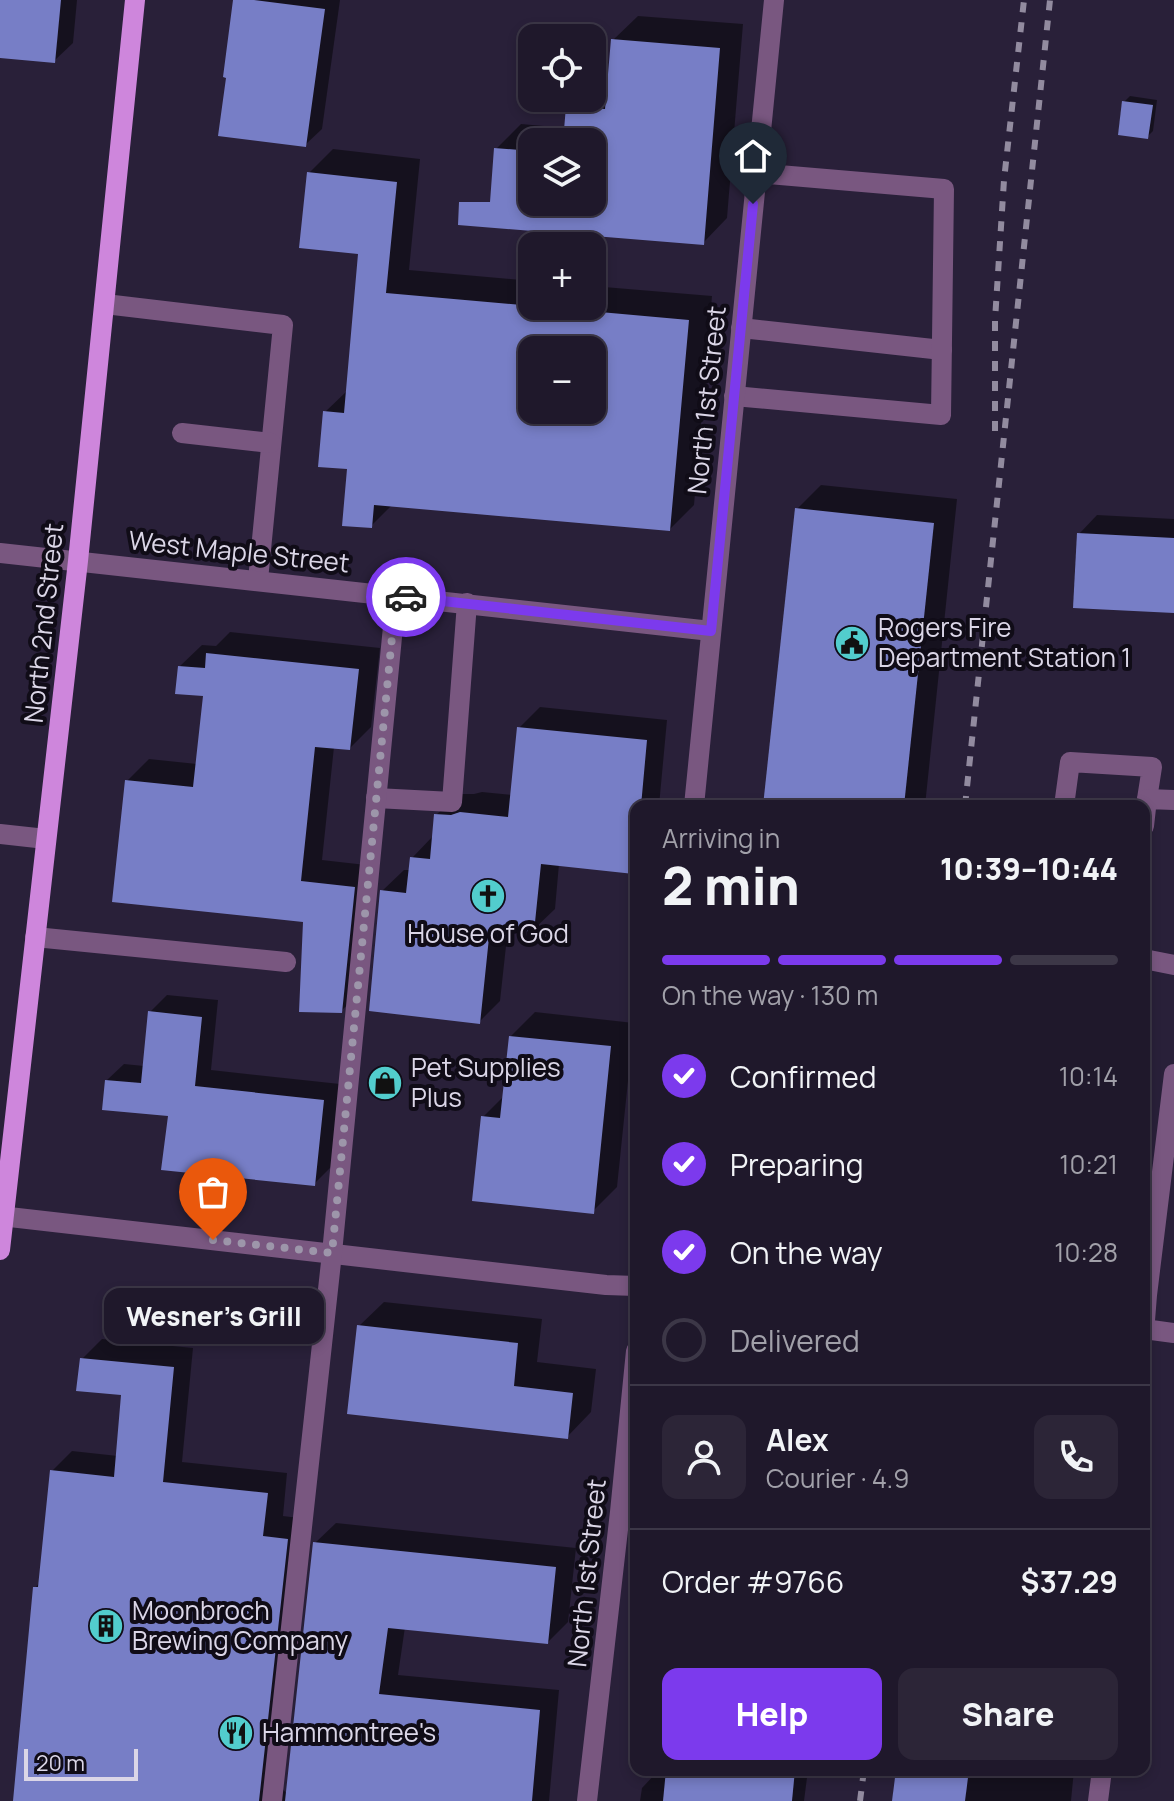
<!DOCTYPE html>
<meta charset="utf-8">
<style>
:root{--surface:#1f182b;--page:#2c2537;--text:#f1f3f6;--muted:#a1a0a9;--line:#3c3747;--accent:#7c3aed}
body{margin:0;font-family:Manrope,sans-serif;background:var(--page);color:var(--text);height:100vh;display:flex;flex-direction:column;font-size:30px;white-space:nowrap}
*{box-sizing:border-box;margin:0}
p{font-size:26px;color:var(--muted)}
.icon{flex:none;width:44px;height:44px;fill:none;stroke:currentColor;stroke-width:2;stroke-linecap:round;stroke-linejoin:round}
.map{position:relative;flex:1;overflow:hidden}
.drawer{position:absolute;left:630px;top:800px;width:520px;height:976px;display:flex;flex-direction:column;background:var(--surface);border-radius:16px;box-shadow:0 4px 12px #0003,0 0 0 2px var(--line)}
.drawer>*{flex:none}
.buttons{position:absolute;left:518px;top:24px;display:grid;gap:16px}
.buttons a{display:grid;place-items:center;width:88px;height:88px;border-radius:16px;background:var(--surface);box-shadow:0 4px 12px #0003,0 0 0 2px var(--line);font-size:40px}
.scale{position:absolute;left:24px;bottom:20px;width:114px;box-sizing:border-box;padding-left:8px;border:4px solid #dbd6e7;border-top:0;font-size:22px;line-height:28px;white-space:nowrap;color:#dbd6e7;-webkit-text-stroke:6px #100c17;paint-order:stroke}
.pin{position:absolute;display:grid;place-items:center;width:68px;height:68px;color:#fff;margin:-82px -34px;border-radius:50% 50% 50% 0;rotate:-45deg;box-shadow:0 0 8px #0007}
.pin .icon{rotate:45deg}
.courier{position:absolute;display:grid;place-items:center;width:80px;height:80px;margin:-40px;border:6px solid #7c3aed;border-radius:50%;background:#fff;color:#222;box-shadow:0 2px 10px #0007}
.bubble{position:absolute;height:56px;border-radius:16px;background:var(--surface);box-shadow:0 4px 12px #0003,0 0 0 2px var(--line);font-size:26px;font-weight:800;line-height:56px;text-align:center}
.head em{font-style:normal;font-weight:800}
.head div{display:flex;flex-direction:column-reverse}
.head{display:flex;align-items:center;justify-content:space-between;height:136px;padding:0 32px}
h1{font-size:52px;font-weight:800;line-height:60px}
.bar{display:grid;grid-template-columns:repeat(4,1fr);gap:12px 8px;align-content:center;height:96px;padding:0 32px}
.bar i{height:10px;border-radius:6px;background:var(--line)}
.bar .current{background:var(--accent)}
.bar p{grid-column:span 4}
.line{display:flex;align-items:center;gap:20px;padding:0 32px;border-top:2px solid var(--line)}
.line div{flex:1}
.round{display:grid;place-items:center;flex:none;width:84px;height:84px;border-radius:16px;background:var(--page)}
ol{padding:0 32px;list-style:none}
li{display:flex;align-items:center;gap:24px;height:88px}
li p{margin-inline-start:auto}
li .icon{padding:8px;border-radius:50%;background:var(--accent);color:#fff;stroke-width:4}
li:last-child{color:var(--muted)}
li i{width:44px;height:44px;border:4px solid var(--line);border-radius:50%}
.primary-button{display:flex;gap:16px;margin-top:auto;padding:16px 32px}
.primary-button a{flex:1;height:92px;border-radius:16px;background:var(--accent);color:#fff;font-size:32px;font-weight:800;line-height:92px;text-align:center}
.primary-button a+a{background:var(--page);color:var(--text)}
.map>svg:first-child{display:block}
</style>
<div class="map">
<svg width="1174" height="1801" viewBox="0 0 1174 1801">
<rect width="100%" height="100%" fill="#292039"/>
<g fill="#0007" fill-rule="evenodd">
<polygon points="0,0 77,0 73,43 54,61 0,56"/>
<polygon points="235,0 340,0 322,129 305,145"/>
<path d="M638,16L743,24L727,218L703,243L490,225L496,149L521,124L566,128L568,107L577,98H592V82L610,84L613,40ZM532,142H592V202H532Z"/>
<polygon points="1130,96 1157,100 1153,131 1147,137 1124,102"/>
<path d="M333,149L420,159L409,270L532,281V306H592V286L712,296L694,505L670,529L392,505L371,526L349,467L325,412L348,390L360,252L309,173ZM532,350H592V410H532Z"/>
<polygon points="821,485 957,499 925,806 765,806 797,509"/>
<polygon points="1097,515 1174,519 1174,611 1079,534"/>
<polygon points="230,632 380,648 371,727 350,748 334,747 322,860 375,866 363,990 341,1011 305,920 127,781 149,759 197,764 205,695 180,666 202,645 216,646"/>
<polygon points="540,707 667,720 659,806 636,806 636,869 633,872 559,864 555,909 533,930 508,928 500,1001 479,1022 382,891 404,870 411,870 412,858 433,836 436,815 458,794 474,794 482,792 512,795 519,728"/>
<polygon points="167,995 218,1000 211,1070 340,1084 331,1167 314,1184 170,1114 107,1080 124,1064 144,1066 150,1012"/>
<polygon points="535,1012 634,1023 617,1187 593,1211 483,1117 505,1095 511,1036"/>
<polygon points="1151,1052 1144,1118 1144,1053"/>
<polygon points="384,1302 542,1319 537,1362 596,1369 591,1412 567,1437 359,1326"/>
<polygon points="102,1339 193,1348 182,1462 287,1473 283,1516 307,1519 280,1786 288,1795 315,1543 336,1523 576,1548 568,1622 548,1642 405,1627 398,1675 559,1690 549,1801 16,1801 35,1588 40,1582 52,1471 72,1451 118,1456 123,1394 82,1359"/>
<polygon points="668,1770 808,1770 804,1801 640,1801 642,1788 656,1773 667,1774"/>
<polygon points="898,1770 1074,1770 1071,1801 894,1801"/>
</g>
<g fill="#777ec6" fill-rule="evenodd">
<polygon points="0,0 61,0 55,63 0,58"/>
<polygon points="233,0 254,0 325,9 306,147 218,136 226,78 223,77"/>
<polygon points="611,39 720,48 704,245 458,225 459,202 490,202 494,148 532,151 532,202 592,202 592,142 563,142 566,106 605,109"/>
<polygon points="1122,101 1153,105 1148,139 1118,135"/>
<path d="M307,172L397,182L386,293L689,320L670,531L374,505L372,528L342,526L347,469L318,467L323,411L344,413L358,254L299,248ZM532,350H592V410H532Z"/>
<polygon points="795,508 934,523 904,806 763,806"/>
<polygon points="1077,533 1174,538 1174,613 1073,608"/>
<polygon points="206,653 359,669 350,750 315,747 301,881 355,887 342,1013 299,1012 303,922 112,902 125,780 193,787 203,696 175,694 178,666 205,668"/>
<polygon points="517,727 647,740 641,806 636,806 636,852 634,874 541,864 534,932 490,928 480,1024 369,1011 380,890 406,893 410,857 430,859 434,814 451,815 460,812 508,817"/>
<polygon points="148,1011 202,1017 195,1086 324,1100 315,1186 161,1170 168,1116 102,1110 105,1080 141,1083"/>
<polygon points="509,1036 611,1046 594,1214 472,1201 481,1116 500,1118"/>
<polygon points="357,1325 518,1343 514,1386 573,1393 568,1439 347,1414"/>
<polygon points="80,1358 174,1367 163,1482 268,1493 263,1536 288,1539 259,1801 13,1801 33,1587 38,1587 50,1470 114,1477 121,1395 76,1391"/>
<polygon points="313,1542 556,1567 548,1644 388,1628 379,1694 540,1710 532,1801 285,1801"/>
<polygon points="666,1770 795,1770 792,1801 663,1801"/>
<polygon points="896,1770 969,1770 965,1801 892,1801"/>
</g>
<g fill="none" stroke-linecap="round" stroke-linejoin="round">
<g stroke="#795780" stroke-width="20">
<polyline points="105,304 283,325 258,580"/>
<polyline points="741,328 942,350"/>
<polyline points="734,396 941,415 944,189 757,173"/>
<polyline points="182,433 271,443"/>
<polyline points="0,553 711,631"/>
<polyline points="376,798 452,802 467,603"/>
<polyline points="694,806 774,0"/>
<polyline points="1064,806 1070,762 1152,767 1147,799"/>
<polyline points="1144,826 1147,799 1174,800"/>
<polyline points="0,834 46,839"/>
<polyline points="35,937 286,962"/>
<polyline points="1144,959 1174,965"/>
<polyline points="0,1216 606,1285 636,1286"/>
<polyline points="1144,1329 1174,1333"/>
<polyline points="1144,1333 1147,1295 1174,1074"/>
<polyline points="272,1801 332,1253 396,596"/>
<polyline points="587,1801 620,1512 636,1351"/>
<polyline points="1098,1801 1102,1770"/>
</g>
<polyline stroke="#ce86dc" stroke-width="20" points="0,1250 78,561 135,0"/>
<g stroke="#928b9f" stroke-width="6" stroke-dasharray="10 10" stroke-linecap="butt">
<polyline points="995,431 995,320 1004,180 1024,0"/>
<polyline points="965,806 1050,0"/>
<polyline points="860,1801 864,1770"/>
</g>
</g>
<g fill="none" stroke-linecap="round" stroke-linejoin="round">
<polyline stroke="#9d96aa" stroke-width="8" stroke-dasharray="0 14.4" points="213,1240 332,1253 396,596 406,597"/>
<polyline stroke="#7c3aed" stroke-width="10" points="406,597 711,631 753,204"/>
</g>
<defs>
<g id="civic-disc" transform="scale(1.8)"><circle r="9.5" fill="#52cdcd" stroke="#100c17"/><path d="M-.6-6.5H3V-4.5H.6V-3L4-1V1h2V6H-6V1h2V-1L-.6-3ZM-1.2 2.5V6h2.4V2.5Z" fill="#111"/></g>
<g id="church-disc" transform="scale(1.8)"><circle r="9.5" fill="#52cdcd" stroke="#100c17"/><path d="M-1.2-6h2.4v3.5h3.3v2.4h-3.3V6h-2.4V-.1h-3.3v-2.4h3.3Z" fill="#111"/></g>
<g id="shop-disc" transform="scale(1.8)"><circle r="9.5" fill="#52cdcd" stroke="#100c17"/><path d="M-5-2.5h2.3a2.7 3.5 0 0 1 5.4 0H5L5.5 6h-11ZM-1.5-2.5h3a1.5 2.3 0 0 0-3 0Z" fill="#111"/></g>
<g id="building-disc" transform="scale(1.8)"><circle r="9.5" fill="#52cdcd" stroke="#100c17"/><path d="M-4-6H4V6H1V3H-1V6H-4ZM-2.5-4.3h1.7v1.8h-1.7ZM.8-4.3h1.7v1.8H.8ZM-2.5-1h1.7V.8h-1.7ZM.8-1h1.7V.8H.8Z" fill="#111"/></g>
<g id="restaurant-disc" transform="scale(1.8)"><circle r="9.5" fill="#52cdcd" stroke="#100c17"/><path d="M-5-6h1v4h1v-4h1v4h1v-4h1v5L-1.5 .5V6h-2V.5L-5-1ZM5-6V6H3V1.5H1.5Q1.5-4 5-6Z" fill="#111"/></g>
</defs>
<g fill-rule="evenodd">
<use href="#civic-disc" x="852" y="643"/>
<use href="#church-disc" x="488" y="896"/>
<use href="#shop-disc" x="385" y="1083"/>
<use href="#building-disc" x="106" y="1626"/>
<use href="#restaurant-disc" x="236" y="1733"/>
</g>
<g text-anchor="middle" stroke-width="8" stroke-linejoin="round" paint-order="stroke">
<g font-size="26" fill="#dbd6e7" stroke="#100c17">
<text transform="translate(707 400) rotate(-84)" y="9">North 1st Street</text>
<text transform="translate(239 552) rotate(6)" y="9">West Maple Street</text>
<text transform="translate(44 623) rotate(-84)" y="9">North 2nd Street</text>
<text transform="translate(587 1573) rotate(-84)" y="9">North 1st Street</text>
</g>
<g font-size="26" fill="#dbd6e7" stroke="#100c17" text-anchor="start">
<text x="878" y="637">Rogers Fire<tspan x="878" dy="30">Department Station 1</tspan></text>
<text x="488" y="943" text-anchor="middle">House of God</text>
<text x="411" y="1077">Pet Supplies<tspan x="411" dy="30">Plus</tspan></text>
<text x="132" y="1620">Moonbroch<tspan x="132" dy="30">Brewing Company</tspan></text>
<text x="262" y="1742">Hammontree's</text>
</g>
</g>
</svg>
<div class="buttons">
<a><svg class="icon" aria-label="locate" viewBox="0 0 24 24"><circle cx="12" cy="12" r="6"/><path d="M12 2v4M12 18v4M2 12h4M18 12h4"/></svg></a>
<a><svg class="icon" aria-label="layers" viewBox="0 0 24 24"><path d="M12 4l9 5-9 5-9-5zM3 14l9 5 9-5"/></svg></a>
<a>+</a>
<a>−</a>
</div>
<div class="scale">20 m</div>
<div class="pin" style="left:213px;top:1240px;background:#ea580c"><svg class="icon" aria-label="bag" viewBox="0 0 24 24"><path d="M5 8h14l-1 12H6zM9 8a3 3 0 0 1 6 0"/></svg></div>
<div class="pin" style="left:753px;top:204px;background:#1f2937"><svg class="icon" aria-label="home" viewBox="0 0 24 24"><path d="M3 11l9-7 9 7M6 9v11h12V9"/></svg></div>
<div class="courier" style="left:406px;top:597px"><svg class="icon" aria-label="car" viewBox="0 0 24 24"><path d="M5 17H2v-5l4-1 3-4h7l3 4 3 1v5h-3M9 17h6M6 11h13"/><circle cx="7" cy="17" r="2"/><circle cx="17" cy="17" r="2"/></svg></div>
<div class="bubble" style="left:104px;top:1288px;width:220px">Wesner's Grill</div>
<section class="drawer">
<div class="head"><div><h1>2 min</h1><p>Arriving in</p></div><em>10:39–10:44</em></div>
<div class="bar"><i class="current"></i><i class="current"></i><i class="current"></i><i></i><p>On the way · 130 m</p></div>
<ol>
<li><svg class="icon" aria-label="check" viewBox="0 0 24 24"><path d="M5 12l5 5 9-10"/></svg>Confirmed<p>10:14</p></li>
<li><svg class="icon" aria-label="check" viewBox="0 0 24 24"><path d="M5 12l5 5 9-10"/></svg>Preparing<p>10:21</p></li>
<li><svg class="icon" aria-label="check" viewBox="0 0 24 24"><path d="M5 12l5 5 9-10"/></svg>On the way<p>10:28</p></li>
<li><i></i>Delivered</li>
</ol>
<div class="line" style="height:144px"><a class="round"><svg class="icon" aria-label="person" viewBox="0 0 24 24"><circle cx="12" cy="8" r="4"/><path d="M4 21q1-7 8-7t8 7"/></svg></a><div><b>Alex</b><p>Courier · 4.9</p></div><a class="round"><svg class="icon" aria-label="phone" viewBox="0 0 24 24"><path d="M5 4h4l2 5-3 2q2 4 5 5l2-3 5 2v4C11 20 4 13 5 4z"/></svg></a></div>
<div class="line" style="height:104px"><div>Order #9766</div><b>$37.29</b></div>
<div class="primary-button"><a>Help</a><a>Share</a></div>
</section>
</div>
